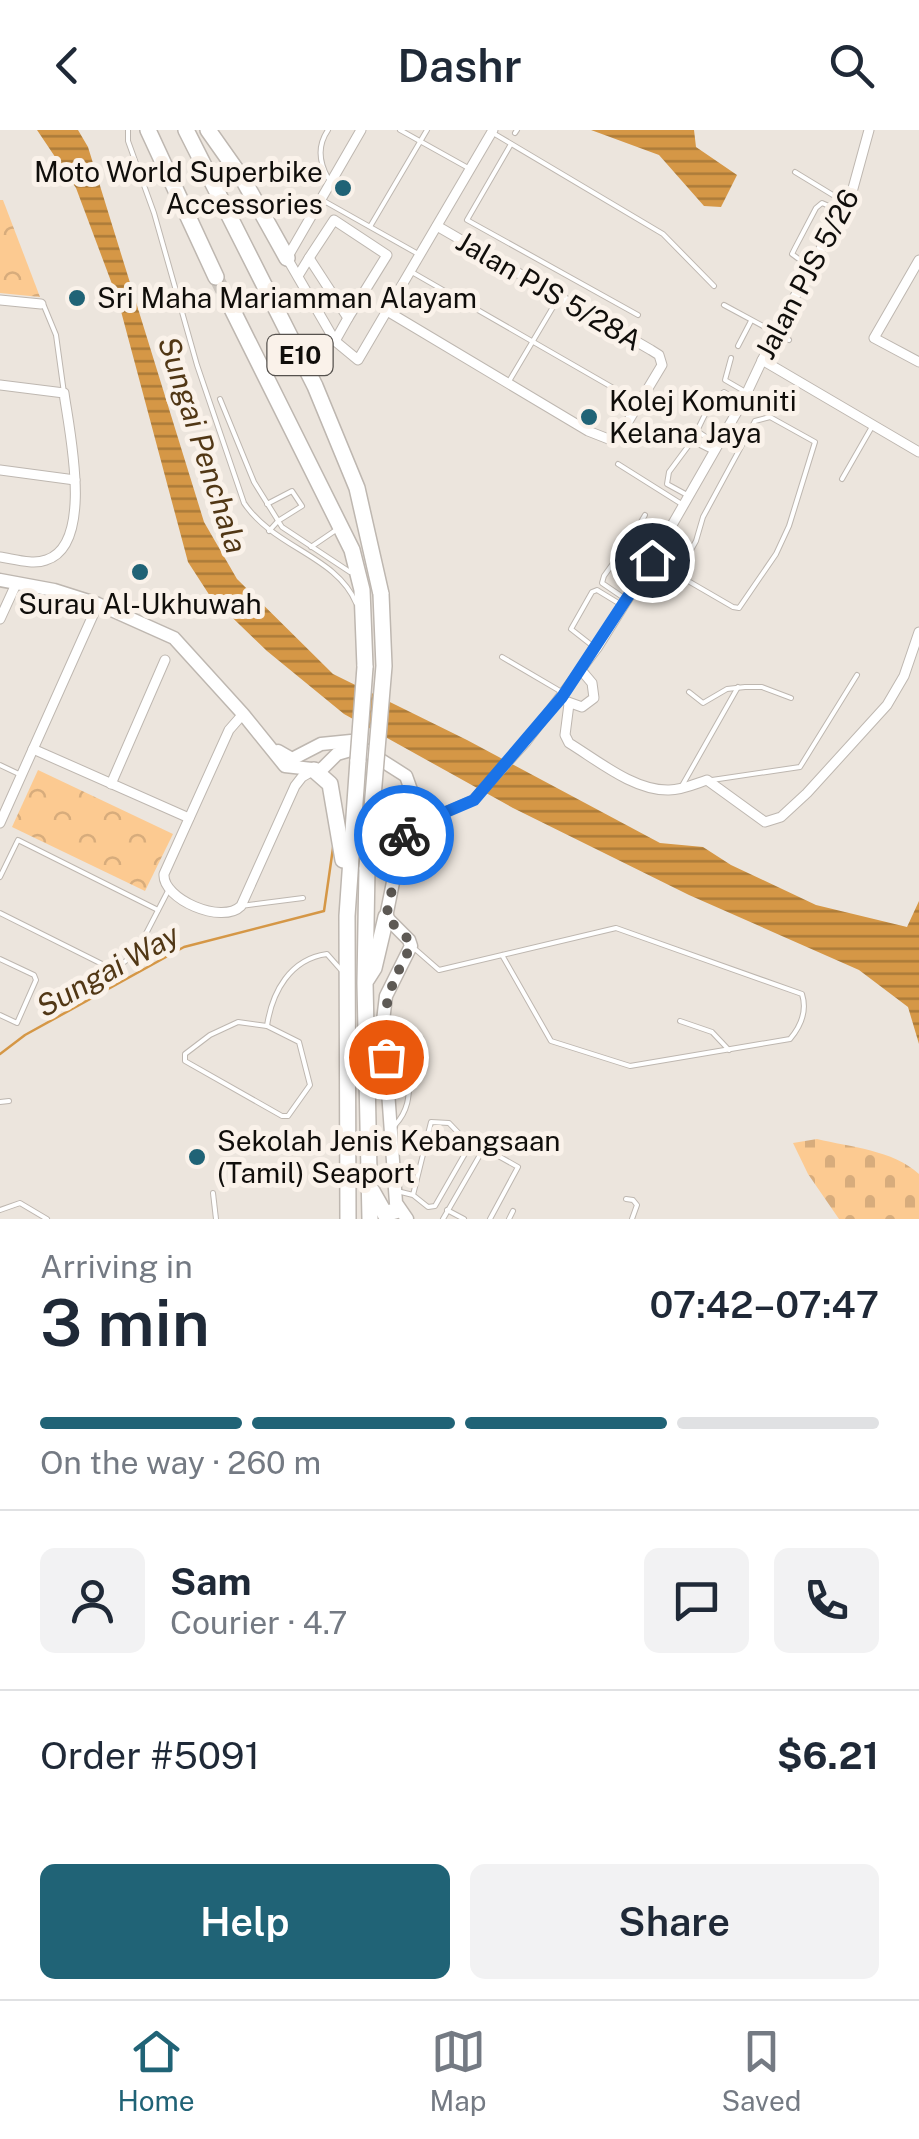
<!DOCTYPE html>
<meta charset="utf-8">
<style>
:root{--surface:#fff;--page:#f2f2f3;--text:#1f2937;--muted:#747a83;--line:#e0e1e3;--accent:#206376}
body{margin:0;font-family:"Public Sans",sans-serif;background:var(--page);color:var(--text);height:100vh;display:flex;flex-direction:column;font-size:38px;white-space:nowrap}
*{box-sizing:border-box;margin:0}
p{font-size:32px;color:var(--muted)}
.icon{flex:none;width:55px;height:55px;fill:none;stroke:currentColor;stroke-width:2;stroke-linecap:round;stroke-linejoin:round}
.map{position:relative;height:1089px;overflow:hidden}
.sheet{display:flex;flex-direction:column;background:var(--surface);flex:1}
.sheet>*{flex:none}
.pin{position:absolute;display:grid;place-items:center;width:85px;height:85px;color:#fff;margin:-42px;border:5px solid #fff;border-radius:50%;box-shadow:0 2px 10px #0007}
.courier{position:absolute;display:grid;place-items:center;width:100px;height:100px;margin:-50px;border:8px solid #1a73e8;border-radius:50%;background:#fff;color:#222;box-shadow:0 2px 12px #0007}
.head em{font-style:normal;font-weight:600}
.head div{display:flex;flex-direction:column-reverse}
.head{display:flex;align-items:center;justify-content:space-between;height:170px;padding:0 40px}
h1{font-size:65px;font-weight:600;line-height:75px}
.bar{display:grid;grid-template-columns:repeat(4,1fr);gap:15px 10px;align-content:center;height:120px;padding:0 40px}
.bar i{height:12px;border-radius:8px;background:var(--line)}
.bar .active{background:var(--accent)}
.bar p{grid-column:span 4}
.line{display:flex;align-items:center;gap:25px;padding:0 40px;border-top:2px solid var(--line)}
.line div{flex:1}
.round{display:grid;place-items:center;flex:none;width:105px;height:105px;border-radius:15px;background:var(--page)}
.cta{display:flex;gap:20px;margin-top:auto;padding:20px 40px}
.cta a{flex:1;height:115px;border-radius:15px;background:var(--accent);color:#fff;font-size:40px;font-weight:600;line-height:115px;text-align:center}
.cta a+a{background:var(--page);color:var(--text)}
header{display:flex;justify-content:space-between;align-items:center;height:130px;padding:0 40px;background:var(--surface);font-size:45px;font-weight:600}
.menu{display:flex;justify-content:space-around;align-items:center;height:140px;border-top:2px solid var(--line);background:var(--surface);font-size:28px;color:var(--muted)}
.menu a{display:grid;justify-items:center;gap:5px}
.menu .active{color:var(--accent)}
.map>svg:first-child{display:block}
</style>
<header><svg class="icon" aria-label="back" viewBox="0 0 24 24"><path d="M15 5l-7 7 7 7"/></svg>Dashr<svg class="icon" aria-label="search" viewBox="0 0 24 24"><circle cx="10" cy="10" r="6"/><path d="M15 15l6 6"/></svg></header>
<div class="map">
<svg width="919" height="1089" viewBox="0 0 919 1089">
<defs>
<pattern id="cemetery-stones" width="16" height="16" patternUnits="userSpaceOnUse" patternTransform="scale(2.5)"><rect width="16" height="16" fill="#fcca91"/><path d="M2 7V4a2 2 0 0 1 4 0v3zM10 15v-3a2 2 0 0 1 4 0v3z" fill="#d7ac7c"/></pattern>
<pattern id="park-crowns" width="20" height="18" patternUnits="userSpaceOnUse" patternTransform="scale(2.5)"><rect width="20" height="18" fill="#fcca91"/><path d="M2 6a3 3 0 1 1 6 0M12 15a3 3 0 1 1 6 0" fill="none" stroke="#d7ac7c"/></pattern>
<pattern id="water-rules" width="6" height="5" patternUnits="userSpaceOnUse" patternTransform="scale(2.5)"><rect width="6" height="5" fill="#d59746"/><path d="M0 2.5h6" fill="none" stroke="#ab7a39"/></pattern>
</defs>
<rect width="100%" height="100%" fill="#ece5dd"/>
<path fill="url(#cemetery-stones)" d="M817,1009C850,1017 893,1020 919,1044V1089H839L808,1044L793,1013Z"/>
<g fill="url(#park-crowns)">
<polygon points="0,70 3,70 40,167 0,163"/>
<polygon points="38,640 173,704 145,761 12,697"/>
</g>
<g fill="url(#water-rules)">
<polygon points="37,0 78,0 88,17 204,392 237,449 333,544 467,610 660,713 703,717 731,735 816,775 907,797 919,771 919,914 908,877 859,840 689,765 513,678 344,584 267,521 210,466 188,432 118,170 76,58"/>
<polygon points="591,0 694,0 696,17 737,45 721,77 704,76 659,25"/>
</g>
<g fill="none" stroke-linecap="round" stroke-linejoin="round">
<polyline stroke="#d59746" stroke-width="2.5" points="0,924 25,905 184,817 324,781 334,711"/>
<polyline stroke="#cbc5be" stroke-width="15" stroke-dasharray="15 8" stroke-linecap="butt" points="216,147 231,177"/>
<g stroke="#beb7b0" stroke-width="6">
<g id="lane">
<path d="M128,0V11L154,83L197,235L244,373C274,418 337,426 356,473"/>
<path d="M328,0C317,16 319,32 328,48"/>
<polyline points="400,0 470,39"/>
<polyline points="493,3 663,104 714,156"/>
<polyline points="515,3 517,0"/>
<polyline points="511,14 467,90 638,185"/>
<polyline points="795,42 846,73"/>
<polyline points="324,71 420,125"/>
<polyline points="371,95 427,0"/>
<polyline points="811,138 792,124 795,118 816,78 822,73 838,80"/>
<polyline points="410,141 636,271"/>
<polyline points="724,175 789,210"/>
<polyline points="44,176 56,205 64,263"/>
<polyline points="738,216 751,191"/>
<polyline points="731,228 725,250 744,261"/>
<polyline points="508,253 559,167"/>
<polyline points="220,269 254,352 282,397 350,442"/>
<path d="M718,315L697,301C704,287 710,270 724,262L742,273"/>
<polyline points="618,334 680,373"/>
<polyline points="842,349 873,295"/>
<polyline points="689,366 667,354 669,342 692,311 712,321"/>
<polyline points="267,374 292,361 302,376 278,391 269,401"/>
<polyline points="645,385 634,404 658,418"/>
<polyline points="311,417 336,400"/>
<polyline points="652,430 733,477 739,478 776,424 789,396 815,312 770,287 755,291 703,387 696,411 677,445"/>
<polyline points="624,468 602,453 604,446 627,414 636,415 651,423"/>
<polyline points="594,517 571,499 592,462 597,460 620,474"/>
<polyline points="502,527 560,561"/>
<polyline points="689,562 703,573 727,559 745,557 762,557 791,568"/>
<polyline points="0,635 21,645"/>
<polyline points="712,650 800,637 857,545"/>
<polyline points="683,654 738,557"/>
<polyline points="0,747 18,710 158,780"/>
<polyline points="241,776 303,768"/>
<polyline points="0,783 114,840 136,823 168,761"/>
<path d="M415,819L439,840L616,798L802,864C807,880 801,896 790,909L630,936L551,911L502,825"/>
<polyline points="0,829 34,845 36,850 17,893 0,885"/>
<polyline points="680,891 712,902 729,920"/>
<polygon points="238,892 267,896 299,912 310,955 288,986 282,986 185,931 185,924 210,905"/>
<path d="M267,896C272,862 290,829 327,824L342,841"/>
<polyline points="0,972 9,971"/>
<path d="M395,995C421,968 399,936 421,908"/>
<polyline points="401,1062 413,1065 428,1077 435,1076 470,1015 449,993 431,992 413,1065"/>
<polyline points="213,1063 216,1089"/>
<polyline points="626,1069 633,1070 637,1075 632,1089"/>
<polyline points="0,1080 20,1073 47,1089"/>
<polyline points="447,1080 464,1089"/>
<polyline points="443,1089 484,1018 518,1037 490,1089"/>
<polyline points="509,1089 513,1081"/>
</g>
</g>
<g stroke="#beb7b0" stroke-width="11">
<g id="street">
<polyline points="361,0 287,128 335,211 358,230 493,0"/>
<polyline points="309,128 334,90 387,125 348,188"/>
<polyline points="919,130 874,208 919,232"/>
<polyline points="298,146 309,128 348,188 335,211"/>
<polyline points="0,170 41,174"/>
<polyline points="387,181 588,301 611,310 620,305 662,235 659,225 651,220 437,96"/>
<polyline points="762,230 919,322"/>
<path d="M0,255L64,263C69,300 95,415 46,430C33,435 14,429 0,427"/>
<polyline points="0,340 75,350"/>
<polyline points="0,489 17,452"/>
<polyline points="568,572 582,577 594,568 592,553 581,540"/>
<path d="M569,574L565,605L569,613C597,630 634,661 669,660C682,660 695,654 707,650L765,692L781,687L807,663L887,575L904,546L919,502"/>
<path d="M243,584L229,600L164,744C162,769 222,795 241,776L295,656L302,647L314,640"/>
<polyline points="33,619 189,688"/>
<polyline points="111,654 165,530"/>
<polyline points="0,693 98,474"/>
<polyline points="406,699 473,670 526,612 597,518 652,430 742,273 775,203 852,62 869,0"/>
</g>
</g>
<g stroke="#beb7b0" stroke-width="15">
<g id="secondary">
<polyline points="0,450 54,460 98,474 174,508 243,584 285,636 321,640 337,624 361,617"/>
<polyline points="278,621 292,629 321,614 351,611 406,646 416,674 438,688 401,720"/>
<polyline points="407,1089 396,1073 383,891 386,866 411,816 409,810 386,787 411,663"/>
</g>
</g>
<g stroke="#beb7b0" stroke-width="18">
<g id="highway">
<polyline points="148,0 216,147"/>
<polyline points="186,0 315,256 357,358 381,464"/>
<polyline points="208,0 244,51 287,128"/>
<polyline points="231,177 352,420 362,460 365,537"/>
<polyline points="314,640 330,654 343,730"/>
<polyline points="367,738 365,853 370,1089"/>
<polyline points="367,849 374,838 386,787"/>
<polyline points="372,1061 385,1084 398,1080"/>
<polyline points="348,1089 347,786 358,630"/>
</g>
</g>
<use href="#lane" stroke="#fff" stroke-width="4"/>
<use href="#street" stroke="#fff" stroke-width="9"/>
<use href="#secondary" stroke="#fff" stroke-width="12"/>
<use href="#highway" stroke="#fff" stroke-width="15"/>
<g stroke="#beb7b0" stroke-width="18" stroke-linecap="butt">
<g id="highway-bridge">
<polyline points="358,630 365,537"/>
<polyline points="367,738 384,536 381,464"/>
</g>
</g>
<use href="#highway-bridge" stroke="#fff" stroke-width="15"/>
</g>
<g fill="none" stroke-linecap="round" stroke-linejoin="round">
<path stroke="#5d5954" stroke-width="10" stroke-dasharray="0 18" d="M386,927C382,875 387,862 411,816L409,810L386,787L404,705"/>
<polyline stroke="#1a73e8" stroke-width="12" points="404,705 406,699 474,670 562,567 652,430"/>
</g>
<g fill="#206376" stroke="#faf2ea" stroke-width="4">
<circle cx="343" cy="58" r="10"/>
<circle cx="77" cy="168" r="10"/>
<circle cx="589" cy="287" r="10"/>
<circle cx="140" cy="442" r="10"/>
<circle cx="197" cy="1027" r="10"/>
</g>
<g text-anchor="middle" stroke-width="10" stroke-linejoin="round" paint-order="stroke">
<rect fill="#faf2ea" stroke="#56524e" stroke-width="2.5" x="267.5" y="205" width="65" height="40" rx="8"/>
<g font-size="25" font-weight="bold" fill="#100e0b">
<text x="300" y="234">E10</text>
</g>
<g font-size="28" fill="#100e0b" stroke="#faf2ea" text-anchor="start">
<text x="323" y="52" text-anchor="end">Moto World Superbike<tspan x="323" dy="32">Accessories</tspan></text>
<text x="97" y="178">Sri Maha Mariamman Alayam</text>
<text x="609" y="281">Kolej Komuniti<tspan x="609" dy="32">Kelana Jaya</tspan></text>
<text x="140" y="484" text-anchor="middle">Surau Al-Ukhuwah</text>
<text x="217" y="1021">Sekolah Jenis Kebangsaan<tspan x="217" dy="32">(Tamil) Seaport</tspan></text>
</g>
<g font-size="28" fill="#100e0b" stroke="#faf2ea">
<text transform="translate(807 144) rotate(-62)" y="10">Jalan PJS 5/26</text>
<text transform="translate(549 161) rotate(30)" y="10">Jalan PJS 5/28A</text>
</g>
<g font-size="30" font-style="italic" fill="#513715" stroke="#faf2ea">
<text transform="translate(202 315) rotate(72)" y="10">Sungai Penchala</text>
<text transform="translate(108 841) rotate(-29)" y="10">Sungai Way</text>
</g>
</g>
</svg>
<div class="pin" style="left:386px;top:927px;background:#ea580c"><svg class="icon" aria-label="bag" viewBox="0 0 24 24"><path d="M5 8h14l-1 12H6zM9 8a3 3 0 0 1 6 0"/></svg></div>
<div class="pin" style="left:652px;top:430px;background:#1f2937"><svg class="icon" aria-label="home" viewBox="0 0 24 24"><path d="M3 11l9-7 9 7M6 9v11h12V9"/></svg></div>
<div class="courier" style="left:404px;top:705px"><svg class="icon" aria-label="bike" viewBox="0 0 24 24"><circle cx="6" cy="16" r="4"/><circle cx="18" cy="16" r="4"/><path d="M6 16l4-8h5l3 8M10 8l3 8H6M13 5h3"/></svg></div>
</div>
<section class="sheet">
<div class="head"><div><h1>3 min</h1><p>Arriving in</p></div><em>07:42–07:47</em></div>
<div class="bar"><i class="active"></i><i class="active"></i><i class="active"></i><i></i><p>On the way · 260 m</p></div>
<div class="line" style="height:180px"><a class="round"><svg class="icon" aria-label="person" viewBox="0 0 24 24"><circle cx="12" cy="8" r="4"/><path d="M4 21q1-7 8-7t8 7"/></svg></a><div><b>Sam</b><p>Courier · 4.7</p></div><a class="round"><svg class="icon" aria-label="chat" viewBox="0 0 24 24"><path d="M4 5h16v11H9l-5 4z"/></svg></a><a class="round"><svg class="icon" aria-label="phone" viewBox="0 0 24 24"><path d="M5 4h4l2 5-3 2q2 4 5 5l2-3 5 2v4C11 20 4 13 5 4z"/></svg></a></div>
<div class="line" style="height:130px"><div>Order #5091</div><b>$6.21</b></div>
<div class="cta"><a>Help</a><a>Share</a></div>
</section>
<nav class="menu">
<a class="active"><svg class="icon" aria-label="home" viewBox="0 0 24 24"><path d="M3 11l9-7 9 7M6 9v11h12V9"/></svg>Home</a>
<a><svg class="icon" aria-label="map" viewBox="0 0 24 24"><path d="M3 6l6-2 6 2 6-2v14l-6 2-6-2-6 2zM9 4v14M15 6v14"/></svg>Map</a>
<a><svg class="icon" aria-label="saved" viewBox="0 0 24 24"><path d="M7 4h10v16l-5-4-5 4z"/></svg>Saved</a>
</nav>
